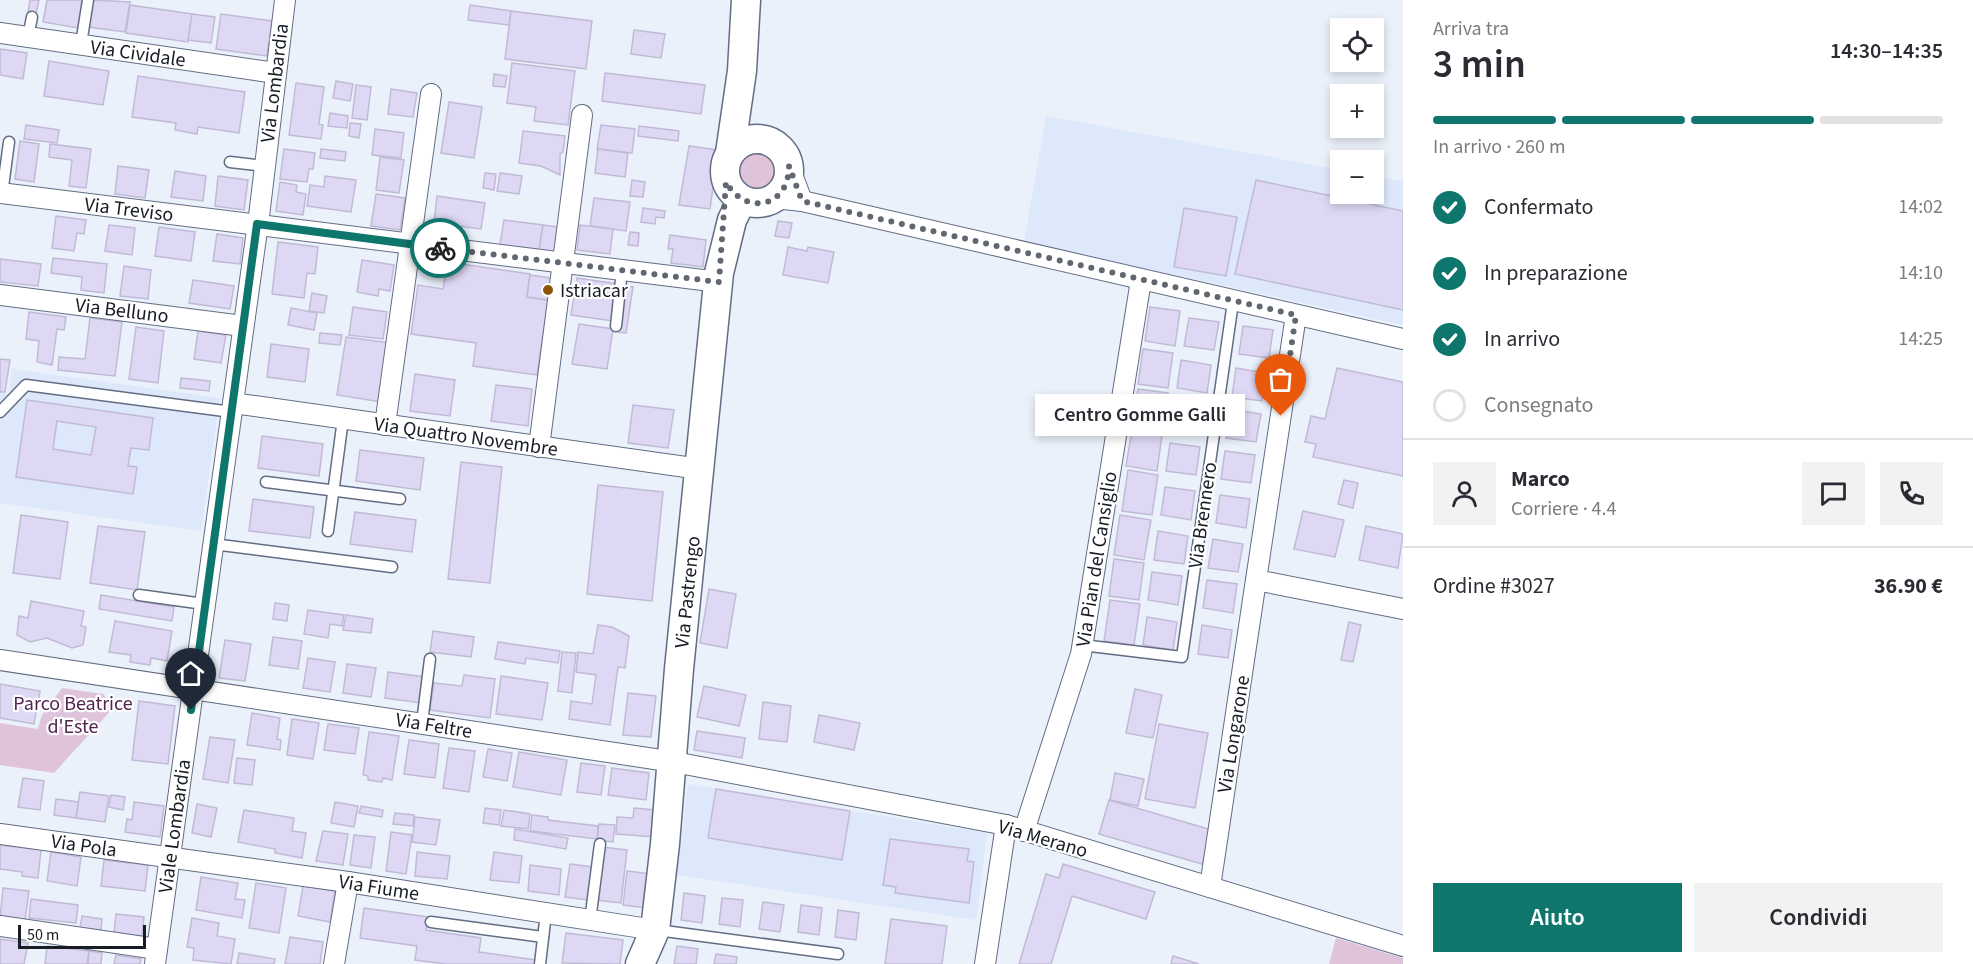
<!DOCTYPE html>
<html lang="it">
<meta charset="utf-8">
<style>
:root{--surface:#fff;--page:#f2f2f3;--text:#2b2b33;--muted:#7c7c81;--line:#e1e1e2;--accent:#0f766e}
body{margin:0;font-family:"Source Sans 3",sans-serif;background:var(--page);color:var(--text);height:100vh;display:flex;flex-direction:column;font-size:22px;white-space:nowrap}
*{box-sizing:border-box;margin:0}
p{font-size:20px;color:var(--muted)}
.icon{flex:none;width:33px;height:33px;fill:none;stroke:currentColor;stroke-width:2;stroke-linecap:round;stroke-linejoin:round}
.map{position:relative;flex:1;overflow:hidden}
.sheet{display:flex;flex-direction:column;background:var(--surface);width:570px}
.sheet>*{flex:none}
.tools{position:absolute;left:1330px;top:18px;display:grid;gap:12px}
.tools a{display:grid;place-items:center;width:54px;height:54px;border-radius:0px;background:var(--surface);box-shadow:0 3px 9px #0003;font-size:30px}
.scale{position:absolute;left:18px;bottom:15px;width:128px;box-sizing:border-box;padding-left:6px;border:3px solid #171c25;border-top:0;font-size:16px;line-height:21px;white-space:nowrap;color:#171c25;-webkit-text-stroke:4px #fff;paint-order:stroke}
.pin{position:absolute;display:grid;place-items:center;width:51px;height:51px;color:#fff;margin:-62px -26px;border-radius:50% 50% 50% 0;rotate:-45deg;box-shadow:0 0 6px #0007}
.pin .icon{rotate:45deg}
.courier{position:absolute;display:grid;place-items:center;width:60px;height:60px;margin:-30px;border:4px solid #0f766e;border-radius:50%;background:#fff;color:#222;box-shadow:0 2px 8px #0007}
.bubble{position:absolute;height:42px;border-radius:0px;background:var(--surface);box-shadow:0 3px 9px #0003;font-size:20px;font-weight:600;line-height:42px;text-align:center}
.overview em{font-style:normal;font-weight:600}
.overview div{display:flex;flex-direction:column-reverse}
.overview{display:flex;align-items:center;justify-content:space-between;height:102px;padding:0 30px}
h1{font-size:39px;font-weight:600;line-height:45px}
.bar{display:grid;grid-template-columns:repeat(4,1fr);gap:9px 6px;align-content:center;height:72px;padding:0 30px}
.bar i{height:8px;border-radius:4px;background:var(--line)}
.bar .selected{background:var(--accent)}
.bar p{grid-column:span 4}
.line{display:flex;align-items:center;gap:15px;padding:0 30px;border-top:2px solid var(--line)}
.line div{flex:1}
.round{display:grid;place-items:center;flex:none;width:63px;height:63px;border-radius:0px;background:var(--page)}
ol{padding:0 30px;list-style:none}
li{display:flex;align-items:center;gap:18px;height:66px}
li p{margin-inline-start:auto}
li .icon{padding:6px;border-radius:50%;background:var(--accent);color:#fff;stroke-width:4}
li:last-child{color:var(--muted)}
li i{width:33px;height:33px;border:3px solid var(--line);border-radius:50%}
.button{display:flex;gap:12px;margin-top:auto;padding:12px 30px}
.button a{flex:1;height:69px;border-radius:0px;background:var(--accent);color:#fff;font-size:24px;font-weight:600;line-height:69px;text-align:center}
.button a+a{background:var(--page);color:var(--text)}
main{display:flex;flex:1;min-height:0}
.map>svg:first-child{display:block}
</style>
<main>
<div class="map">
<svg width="1403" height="964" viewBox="0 0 1403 964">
<rect width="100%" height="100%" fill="#ebf1fb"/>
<g fill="#dde8fb">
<polygon points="1046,116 1341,170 1341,194 1374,194 1374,176 1403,181 1403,325 1024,242"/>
<polygon points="12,369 220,398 201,531 0,503 0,393 9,394"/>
<polygon points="688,784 987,833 976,920 677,875"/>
</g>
<g fill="#dec3db">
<circle cx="758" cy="172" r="21"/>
<polygon points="62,688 103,694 114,707 54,773 0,765 0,723 38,729 42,715"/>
<polygon points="1336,938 1403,958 1403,964 1329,964"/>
</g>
<g fill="#ded8f4" stroke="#c1bad6" stroke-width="1.5" fill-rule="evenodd">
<polygon points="30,0 39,0 36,14 28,12"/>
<polygon points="47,0 83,0 78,28 43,22"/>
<polygon points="92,0 130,2 125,32 88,27"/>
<polygon points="130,5 192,14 188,42 126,33"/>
<polygon points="470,5 511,11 509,25 468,20"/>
<polygon points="511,11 592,21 586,69 505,59"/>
<polygon points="192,14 215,17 211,43 188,40"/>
<polygon points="221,14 272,21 267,56 216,49"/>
<polygon points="634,30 665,34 661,58 631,54"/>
<polygon points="0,49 27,53 23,79 0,75"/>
<polygon points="49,61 109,71 103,105 44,96"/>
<polygon points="512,63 575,71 568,125 534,121 536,107 507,103"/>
<polygon points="605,73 705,85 701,114 602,101"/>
<polygon points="494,74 507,76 505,87 493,86"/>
<polygon points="138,76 245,92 239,133 198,127 197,134 175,130 176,123 132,117"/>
<polygon points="336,81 353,84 350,101 333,98"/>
<polygon points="296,83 324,87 319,124 323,125 321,139 289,135"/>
<polygon points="356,85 371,87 367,120 352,118"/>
<polygon points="391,89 417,93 413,117 388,114"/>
<polygon points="449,102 482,107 474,158 441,153"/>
<polygon points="330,113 348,116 347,128 328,126"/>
<polygon points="350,123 361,124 359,138 349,136"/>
<polygon points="26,125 59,130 57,143 24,139"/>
<polygon points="601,125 635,129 632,153 597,149"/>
<polygon points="639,126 679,131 678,141 638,136"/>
<polygon points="375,129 404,133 401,158 372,155"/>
<polygon points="523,131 565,136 563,152 560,154 560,175 541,166 519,163"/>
<polygon points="20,141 39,144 34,182 15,179"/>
<polygon points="50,144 91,149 86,188 69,186 72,160 49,157"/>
<polygon points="689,146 718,150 710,209 679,205"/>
<polygon points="284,149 315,153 313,169 309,169 307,182 280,179"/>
<polygon points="321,149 346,152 345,161 320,158"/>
<polygon points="598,149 628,153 625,177 595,173"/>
<polygon points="380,157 404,160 399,193 376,190"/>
<polygon points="118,166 149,170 145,198 115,194"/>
<polygon points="175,171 206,176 203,201 171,197"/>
<polygon points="485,173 496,174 494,190 483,188"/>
<polygon points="500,173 522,176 519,194 497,191"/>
<polygon points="218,176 248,180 244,210 215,206"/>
<polygon points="325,176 356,180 351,212 307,206 310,185 324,187"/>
<polygon points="632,180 645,182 643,197 630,196"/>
<polygon points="1256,180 1403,211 1403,310 1235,274"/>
<polygon points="280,182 297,185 296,192 306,194 303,215 276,211"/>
<polygon points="376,194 405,198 400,230 371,226"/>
<polygon points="437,196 485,203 481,229 434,223"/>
<polygon points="594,198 630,202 626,231 590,226"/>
<polygon points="643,208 665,211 664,218 656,217 655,224 641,222"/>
<polygon points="1184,208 1237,217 1226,276 1174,267"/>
<polygon points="56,216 86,220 84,234 77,233 74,251 52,248"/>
<polygon points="504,220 543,225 539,250 500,245"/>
<polygon points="778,221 792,223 789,238 775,236"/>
<polygon points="109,225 135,228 132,255 105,251"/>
<polygon points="543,225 558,227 555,252 539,250"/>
<polygon points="580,225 613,229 610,254 577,250"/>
<polygon points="159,227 195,232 191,261 155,256"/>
<polygon points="630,232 639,233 638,246 628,245"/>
<polygon points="217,234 243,238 240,264 213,261"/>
<polygon points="670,235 706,240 703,267 671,263 673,249 668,249"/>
<polygon points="278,242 318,247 315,274 307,273 304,298 272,294"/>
<polygon points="788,247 807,251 808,247 834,252 828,283 783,275"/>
<polygon points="53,258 107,264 104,293 81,290 82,277 51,273"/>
<polygon points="0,259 41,264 38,286 0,282"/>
<polygon points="362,260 394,265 390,291 379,289 378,296 357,292"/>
<polygon points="447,262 530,274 527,297 548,300 537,375 473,366 476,343 411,334 418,285 443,289"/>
<polygon points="124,266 151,270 148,299 120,296"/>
<polygon points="530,275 551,278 548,300 527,297"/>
<polygon points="577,278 618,284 613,321 571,315"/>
<polygon points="193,280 234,286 230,309 189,303"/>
<polygon points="625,286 633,287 626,333 618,332"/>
<polygon points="312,293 327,296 324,313 309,311"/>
<polygon points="353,307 387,312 383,339 349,335"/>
<polygon points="1150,307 1180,311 1175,346 1145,341"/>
<polygon points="291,308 317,313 314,330 288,325"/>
<polygon points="29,312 66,317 64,330 57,329 52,365 37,362 39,341 26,339"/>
<polygon points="90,318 122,322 115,376 58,370 59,357 85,359"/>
<polygon points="1189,318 1219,322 1214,350 1184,346"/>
<polygon points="579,324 613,329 607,369 572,364"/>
<polygon points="1243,326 1273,330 1269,358 1239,354"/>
<polygon points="136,327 164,331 158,383 129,379"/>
<polygon points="198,331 226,335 221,363 194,359"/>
<polygon points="320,333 342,335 340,345 319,343"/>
<polygon points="346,337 390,343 381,402 337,395"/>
<polygon points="271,344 309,349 305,382 267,377"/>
<polygon points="1143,349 1173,353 1168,388 1138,384"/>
<polygon points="0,359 10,360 5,392 0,392"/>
<polygon points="1181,360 1211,365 1207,393 1177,388"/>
<polygon points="1236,368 1266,373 1262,401 1232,397"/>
<polygon points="1337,368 1403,382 1403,476 1313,457 1316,444 1305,442 1311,416 1325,419"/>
<polygon points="415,374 455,380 450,416 410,411"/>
<polygon points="181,378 210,381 209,391 180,388"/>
<polygon points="496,385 532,389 528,426 491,421"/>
<polygon points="1138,389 1168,393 1162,429 1132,425"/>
<path d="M27,400L153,418L149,450L131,448L128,466L137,467L133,494L16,477ZM57,421L96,427L91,455L53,449Z"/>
<polygon points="1176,401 1206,406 1202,434 1172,429"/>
<polygon points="633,405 674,410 668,448 628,443"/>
<polygon points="1231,409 1261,414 1256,442 1226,438"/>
<polygon points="1132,430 1162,435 1157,471 1126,466"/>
<polygon points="262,436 323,444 319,476 258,468"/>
<polygon points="1170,443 1200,447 1196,475 1166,471"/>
<polygon points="360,450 424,458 420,490 356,481"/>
<polygon points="1225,451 1255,455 1251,483 1221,479"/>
<polygon points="461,462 502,467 490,583 448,579"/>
<polygon points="1128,470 1158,475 1152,515 1122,511"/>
<polygon points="1344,480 1358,483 1353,508 1338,504"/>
<polygon points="598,485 663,492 652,601 587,594"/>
<polygon points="1165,487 1195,491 1191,520 1161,515"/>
<polygon points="1220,495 1250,499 1246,528 1216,523"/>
<polygon points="253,499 314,507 310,538 249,531"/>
<polygon points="1303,511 1344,520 1335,557 1294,549"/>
<polygon points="355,512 416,520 412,552 350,544"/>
<polygon points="21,515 68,522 60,579 13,573"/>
<polygon points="1120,515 1151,520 1144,560 1114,555"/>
<polygon points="98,526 145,532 137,590 90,583"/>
<polygon points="1366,526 1403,534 1398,568 1359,560"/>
<polygon points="1158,531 1188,536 1184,564 1154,560"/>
<polygon points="1213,539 1243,544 1238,572 1208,568"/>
<polygon points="1114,559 1144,563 1139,600 1109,596"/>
<polygon points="1152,572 1182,576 1178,605 1148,600"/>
<polygon points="1207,580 1237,584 1233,613 1203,608"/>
<polygon points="709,589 736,594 727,648 700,643"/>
<polygon points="101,595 174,607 172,621 99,609"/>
<polygon points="1110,600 1140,604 1134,645 1104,641"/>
<polygon points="31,601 84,611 81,626 86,627 83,645 72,648 47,638 30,642 17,635 19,616 28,618"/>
<polygon points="275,603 289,605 287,621 273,619"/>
<polygon points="308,610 344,615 342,626 330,624 328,638 304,634"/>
<polygon points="346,615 373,619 371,633 343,630"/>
<polygon points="1147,617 1177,622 1173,650 1143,645"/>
<polygon points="115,621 172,631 167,661 151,658 150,665 130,662 131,655 109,652"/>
<polygon points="1349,622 1361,625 1353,662 1341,660"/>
<polygon points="598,625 612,627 629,636 625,668 618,667 610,725 569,719 571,701 592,704 596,675 576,672 578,652 593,654"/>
<polygon points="1202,625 1232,630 1228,658 1198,654"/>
<polygon points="433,631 474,637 471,657 430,652"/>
<polygon points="273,637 302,641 298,669 269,665"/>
<polygon points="225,640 251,644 245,681 219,678"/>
<polygon points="498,642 560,651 558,663 526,658 525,664 495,659"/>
<polygon points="562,652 576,653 572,693 558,691"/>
<polygon points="308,658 335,662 330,692 303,688"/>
<polygon points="347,664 376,668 371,697 343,693"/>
<polygon points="388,672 425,677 421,703 385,698"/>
<polygon points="464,675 495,679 490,718 430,710 434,683 462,686"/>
<polygon points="501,676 548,683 542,720 496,714"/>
<polygon points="0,684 40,691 34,724 0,718"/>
<polygon points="704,686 746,695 739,726 697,717"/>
<polygon points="1135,689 1162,695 1153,738 1126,733"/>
<polygon points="628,693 656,696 651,737 623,735"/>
<polygon points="139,701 175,706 168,764 132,760"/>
<polygon points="763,702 791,706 787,742 759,739"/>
<polygon points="252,713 280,718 277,739 281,740 280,750 247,745"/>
<polygon points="819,715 860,723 854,750 814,742"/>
<polygon points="292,719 319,723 313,759 287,755"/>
<polygon points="328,724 359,728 355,754 324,750"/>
<polygon points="1159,724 1208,733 1195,808 1145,799"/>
<polygon points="697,731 745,738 742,758 694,750"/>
<polygon points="369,732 399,736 392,780 383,778 382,782 368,780 368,776 363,775"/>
<polygon points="210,737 235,740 228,783 203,779"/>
<polygon points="409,740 439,744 435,778 404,774"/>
<polygon points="449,748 475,751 469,792 443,788"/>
<polygon points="488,749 512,753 507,781 483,777"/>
<polygon points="519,752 567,760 561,795 513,787"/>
<polygon points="237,758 255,760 252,785 234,783"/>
<polygon points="581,763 605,766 601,795 577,792"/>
<polygon points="612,768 649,773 646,800 608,795"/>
<polygon points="1115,773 1144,779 1138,806 1110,800"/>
<polygon points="23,778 44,781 40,810 18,807"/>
<polygon points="716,789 850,811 842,860 708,838"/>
<polygon points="80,792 109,796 105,822 76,818"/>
<polygon points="111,795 125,797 123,810 109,807"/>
<polygon points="56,799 78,802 76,818 54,815"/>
<polygon points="1109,800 1212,830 1202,864 1099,834"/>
<polygon points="134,802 164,806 160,837 125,832 127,819 132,820"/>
<polygon points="335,802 358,806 354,827 331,823"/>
<polygon points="197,804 217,808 211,837 192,833"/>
<polygon points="361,806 383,810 382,817 359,813"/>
<polygon points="485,808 501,810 499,825 483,823"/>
<polygon points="634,808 656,810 655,837 616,834 617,817 633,818"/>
<polygon points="244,810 294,818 292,831 306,833 302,858 275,853 275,849 238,842"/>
<polygon points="504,810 530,814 528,829 501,826"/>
<polygon points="395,813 414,815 413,826 393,824"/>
<polygon points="532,815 548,817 548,820 598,826 597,839 530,831"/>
<polygon points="415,817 440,820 436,845 412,842"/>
<polygon points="599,824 615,825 613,842 597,840"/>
<polygon points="515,829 568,838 566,849 514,840"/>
<polygon points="323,831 348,834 343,865 316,861"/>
<polygon points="391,832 412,835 406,874 386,871"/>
<polygon points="354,835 375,837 371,868 350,865"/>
<polygon points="890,839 969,849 967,861 974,862 969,903 895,893 896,887 883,885"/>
<polygon points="0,845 41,850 38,878 22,876 22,872 0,869"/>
<polygon points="602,847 627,850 621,903 596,900"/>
<polygon points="51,852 81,857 77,886 47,881"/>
<polygon points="417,852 450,856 447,879 415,876"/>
<polygon points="494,852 522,856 519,883 490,880"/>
<polygon points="104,860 148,865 145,891 101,886"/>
<polygon points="570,864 593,867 588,900 565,897"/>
<polygon points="1063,864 1155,892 1146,919 1072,896 1051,964 1019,964 1046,874 1059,878"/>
<polygon points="530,865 561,869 559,895 528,891"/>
<polygon points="627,871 650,874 646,908 623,905"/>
<polygon points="201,877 238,883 235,899 245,900 242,918 196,910"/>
<polygon points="256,883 286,888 279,933 249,928"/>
<polygon points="303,886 335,891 330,922 298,916"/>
<polygon points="3,888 29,891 25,921 0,918"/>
<polygon points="684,893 705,896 702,923 681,920"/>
<polygon points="722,898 743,900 740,927 719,924"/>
<polygon points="31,899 78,905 76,923 29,918"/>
<polygon points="763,902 784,905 780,932 759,929"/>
<polygon points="801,905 822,908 819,935 798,932"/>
<polygon points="364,908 428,917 426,930 481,938 479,952 536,960 535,964 446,964 415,960 417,946 360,938"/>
<polygon points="838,910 859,913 856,940 835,937"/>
<polygon points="116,914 144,917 142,936 114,933"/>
<polygon points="82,916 102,919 101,930 80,928"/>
<polygon points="192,918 219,923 217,936 235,939 231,964 193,960 194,948 187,947"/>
<polygon points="891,919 947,926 942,964 885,964"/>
<polygon points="566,933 623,940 620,964 562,963"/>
<polygon points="290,937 323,942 320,964 285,964"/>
<polygon points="0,939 28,943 24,964 0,964"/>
<polygon points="47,946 89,951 87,964 45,964"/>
<polygon points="677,946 698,949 696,964 674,964"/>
<polygon points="89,951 102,953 101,964 88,964"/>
<polygon points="239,953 275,959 274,964 237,964"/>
<polygon points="716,954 737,957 736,964 714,964"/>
<polygon points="116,955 141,959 140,964 114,964"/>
<polygon points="1173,956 1199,964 1171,964"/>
</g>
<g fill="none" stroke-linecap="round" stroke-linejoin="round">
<g stroke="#626d84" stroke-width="13">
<g id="lane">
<polyline points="28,37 32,17"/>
<polyline points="81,44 88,0"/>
<polyline points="230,162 264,166"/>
<polyline points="2,194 9,142"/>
<polyline points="616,326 622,270"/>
<polyline points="0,412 26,385 232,412"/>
<polyline points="266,482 400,499"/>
<polyline points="328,531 343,419"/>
<polyline points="213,544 392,567"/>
<polyline points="139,595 204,604"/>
<polyline points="1082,645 1182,657 1233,302"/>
<polyline points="422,723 430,659"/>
<polyline points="590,921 600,844"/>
<polyline points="431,922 543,937"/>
<polyline points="657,930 838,954"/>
<polyline points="540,964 546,913"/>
</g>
</g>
<g stroke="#626d84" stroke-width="22">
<g id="street">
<polyline points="0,33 276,73"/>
<polyline points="789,166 802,201"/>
<polyline points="0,193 719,282"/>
<polyline points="775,198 802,201 1403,339"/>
<polyline points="0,295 243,326"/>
<polyline points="1296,315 1256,580 1403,609"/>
<polyline points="233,403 700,469"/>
<polyline points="385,425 431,94"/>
<polyline points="539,447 582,115"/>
<polyline points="0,660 674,762 1006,825 1403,946"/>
<polyline points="1024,831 1081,654 1141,280"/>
<polyline points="0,834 348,882 655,930"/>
<polyline points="1210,887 1256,580"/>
<polyline points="0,926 157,949"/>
<polyline points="155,964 259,216 285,0"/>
<polyline points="334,964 348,882"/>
<polyline points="985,964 1006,825"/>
</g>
</g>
<g stroke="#626d84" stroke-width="31">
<g id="secondary">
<circle cx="757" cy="171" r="32"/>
<polyline points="730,153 742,71 746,0"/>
<polyline points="640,964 655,930 665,844 679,669 719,273 732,220 742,200"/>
</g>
</g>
<use href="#lane" stroke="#fff" stroke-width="10"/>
<use href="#street" stroke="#fff" stroke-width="20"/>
<use href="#secondary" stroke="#fff" stroke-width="28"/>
</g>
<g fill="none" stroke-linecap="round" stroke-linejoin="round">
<path stroke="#616770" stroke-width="6" stroke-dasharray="0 10.8" d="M440,248L719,282L726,182C746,217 789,207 789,166L802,201L1296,315L1281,416"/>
<polyline stroke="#0f766e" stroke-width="8" points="191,710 257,224 440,248"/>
</g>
<circle fill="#8c5606" stroke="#fff" stroke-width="2" cx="548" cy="290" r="6"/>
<g text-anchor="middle" stroke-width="4.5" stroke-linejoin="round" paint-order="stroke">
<g font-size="20" fill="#171c25" stroke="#fff">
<text transform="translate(138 53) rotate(8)" y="7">Via Cividale</text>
<text transform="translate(274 83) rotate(-83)" y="7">Via Lombardia</text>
<text transform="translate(129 209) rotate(7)" y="7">Via Treviso</text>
<text transform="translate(122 310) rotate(7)" y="7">Via Belluno</text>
<text transform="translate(466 436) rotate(8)" y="7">Via Quattro Novembre</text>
<text transform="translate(1202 515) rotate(-82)" y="7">Via Brennero</text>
<text transform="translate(1096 559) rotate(-81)" y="7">Via Pian del Cansiglio</text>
<text transform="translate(687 592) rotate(-84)" y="7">Via Pastrengo</text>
<text transform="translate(434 725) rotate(9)" y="7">Via Feltre</text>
<text transform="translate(1233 734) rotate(-81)" y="7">Via Longarone</text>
<text transform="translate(174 826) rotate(-82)" y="7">Viale Lombardia</text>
<text transform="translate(1043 838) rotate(16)" y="7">Via Merano</text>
<text transform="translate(84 845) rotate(8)" y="7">Via Pola</text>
<text transform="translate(379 887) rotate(9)" y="7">Via Fiume</text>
</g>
<g font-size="20" fill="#171c25" stroke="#fff" text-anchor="start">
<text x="560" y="297">Istriacar</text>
</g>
<g font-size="20" fill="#532251" stroke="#fff">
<text x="73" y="710">Parco Beatrice<tspan x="73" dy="23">d'Este</tspan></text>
</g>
</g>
</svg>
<div class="tools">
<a><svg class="icon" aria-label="locate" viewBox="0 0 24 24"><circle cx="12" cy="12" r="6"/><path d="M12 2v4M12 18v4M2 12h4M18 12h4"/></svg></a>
<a>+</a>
<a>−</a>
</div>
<div class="scale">50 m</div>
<div class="pin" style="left:1281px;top:416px;background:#ea580c"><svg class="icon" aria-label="bag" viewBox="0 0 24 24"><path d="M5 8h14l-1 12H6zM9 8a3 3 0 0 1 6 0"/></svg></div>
<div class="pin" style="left:191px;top:710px;background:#1f2937"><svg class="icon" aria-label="home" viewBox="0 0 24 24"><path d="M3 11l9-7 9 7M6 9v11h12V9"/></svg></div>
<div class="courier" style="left:440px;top:248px"><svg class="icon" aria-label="bike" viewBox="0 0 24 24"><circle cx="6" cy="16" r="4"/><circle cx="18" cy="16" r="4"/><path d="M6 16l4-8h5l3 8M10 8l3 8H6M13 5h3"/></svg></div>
<div class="bubble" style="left:1035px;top:394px;width:210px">Centro Gomme Galli</div>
</div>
<section class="sheet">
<div class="overview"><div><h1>3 min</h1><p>Arriva tra</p></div><em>14:30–14:35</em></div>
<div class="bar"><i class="selected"></i><i class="selected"></i><i class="selected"></i><i></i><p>In arrivo · 260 m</p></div>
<ol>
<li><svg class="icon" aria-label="check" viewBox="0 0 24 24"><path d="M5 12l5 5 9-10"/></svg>Confermato<p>14:02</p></li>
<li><svg class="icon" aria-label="check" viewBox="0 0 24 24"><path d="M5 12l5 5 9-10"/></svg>In preparazione<p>14:10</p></li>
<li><svg class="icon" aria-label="check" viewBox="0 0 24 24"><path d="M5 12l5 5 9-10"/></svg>In arrivo<p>14:25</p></li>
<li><i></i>Consegnato</li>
</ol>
<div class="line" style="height:108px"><a class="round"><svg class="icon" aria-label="person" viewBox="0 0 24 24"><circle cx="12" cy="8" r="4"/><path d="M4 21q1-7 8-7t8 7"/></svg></a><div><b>Marco</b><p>Corriere · 4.4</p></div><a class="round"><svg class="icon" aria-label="chat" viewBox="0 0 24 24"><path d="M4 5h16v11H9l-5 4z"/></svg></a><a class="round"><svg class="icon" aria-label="phone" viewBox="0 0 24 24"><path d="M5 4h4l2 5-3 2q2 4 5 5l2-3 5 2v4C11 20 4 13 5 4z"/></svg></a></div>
<div class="line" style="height:78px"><div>Ordine #3027</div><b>36.90 €</b></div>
<div class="button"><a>Aiuto</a><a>Condividi</a></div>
</section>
</main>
